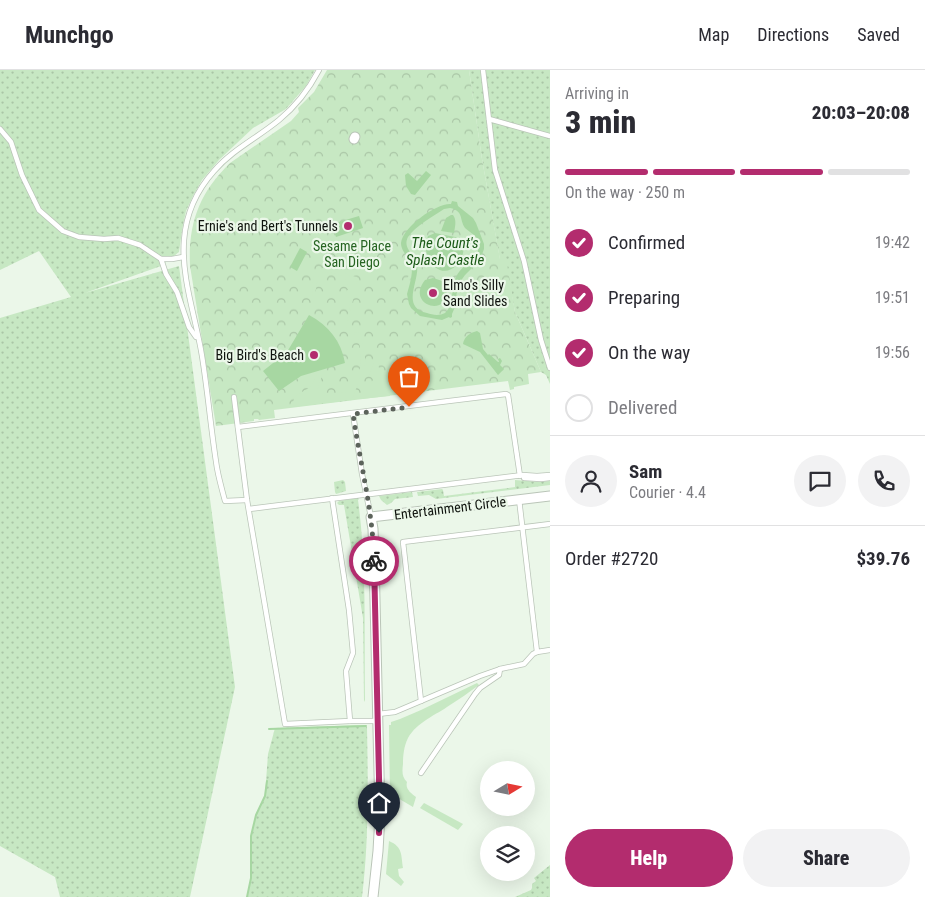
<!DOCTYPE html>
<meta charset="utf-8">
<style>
:root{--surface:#fff;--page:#f2f2f3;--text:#2b2b33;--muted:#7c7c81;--line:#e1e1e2;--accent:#b32c6e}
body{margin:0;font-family:"Roboto Condensed",sans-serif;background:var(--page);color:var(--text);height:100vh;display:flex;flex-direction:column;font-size:19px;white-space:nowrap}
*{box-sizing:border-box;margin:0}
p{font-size:16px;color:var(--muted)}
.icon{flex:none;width:28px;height:28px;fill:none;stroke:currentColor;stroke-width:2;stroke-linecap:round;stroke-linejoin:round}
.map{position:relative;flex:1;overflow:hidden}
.panel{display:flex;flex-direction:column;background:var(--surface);width:375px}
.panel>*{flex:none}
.needle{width:32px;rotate:80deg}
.buttons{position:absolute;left:480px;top:691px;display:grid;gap:10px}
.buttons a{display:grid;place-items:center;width:55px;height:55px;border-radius:50%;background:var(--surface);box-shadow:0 5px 20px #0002;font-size:25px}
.pin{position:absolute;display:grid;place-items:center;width:42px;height:42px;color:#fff;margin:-51px -21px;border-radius:50% 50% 50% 0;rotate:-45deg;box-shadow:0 0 5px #0007}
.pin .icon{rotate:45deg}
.courier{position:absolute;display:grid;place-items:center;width:50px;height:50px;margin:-25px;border:4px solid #b32c6e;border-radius:50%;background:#fff;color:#222;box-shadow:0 1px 6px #0007}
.overview em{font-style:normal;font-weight:800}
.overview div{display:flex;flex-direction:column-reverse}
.overview{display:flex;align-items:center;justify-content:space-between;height:85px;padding:0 15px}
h1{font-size:32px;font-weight:800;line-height:38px}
.bar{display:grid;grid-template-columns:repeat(4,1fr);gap:8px 5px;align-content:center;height:60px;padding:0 15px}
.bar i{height:6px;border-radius:4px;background:var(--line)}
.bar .active{background:var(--accent)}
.bar p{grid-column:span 4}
.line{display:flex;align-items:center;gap:12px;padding:0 15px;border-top:1px solid var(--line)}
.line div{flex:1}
.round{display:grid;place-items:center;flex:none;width:52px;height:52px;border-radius:26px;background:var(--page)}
ol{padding:0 15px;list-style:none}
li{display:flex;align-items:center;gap:15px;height:55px}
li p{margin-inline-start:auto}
li .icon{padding:5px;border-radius:50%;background:var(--accent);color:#fff;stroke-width:4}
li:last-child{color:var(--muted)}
li i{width:28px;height:28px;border:2px solid var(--line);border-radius:50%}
.button{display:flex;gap:10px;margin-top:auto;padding:10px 15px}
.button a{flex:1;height:58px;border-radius:30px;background:var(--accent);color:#fff;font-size:20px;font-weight:800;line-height:58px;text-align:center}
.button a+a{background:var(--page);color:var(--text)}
header{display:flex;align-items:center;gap:30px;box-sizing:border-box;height:70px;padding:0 25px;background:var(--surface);border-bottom:1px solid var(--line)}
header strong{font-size:24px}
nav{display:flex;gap:28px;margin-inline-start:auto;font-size:18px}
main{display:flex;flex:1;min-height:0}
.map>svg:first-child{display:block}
</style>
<header>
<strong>Munchgo</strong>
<nav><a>Map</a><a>Directions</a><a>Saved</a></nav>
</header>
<main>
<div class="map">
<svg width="550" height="827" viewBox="0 0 550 827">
<defs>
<pattern id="grass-dots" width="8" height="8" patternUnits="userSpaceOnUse" patternTransform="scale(1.25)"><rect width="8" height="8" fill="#c7e8c3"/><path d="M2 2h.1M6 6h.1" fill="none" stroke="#aac6a6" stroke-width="1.8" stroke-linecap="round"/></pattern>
<pattern id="park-crowns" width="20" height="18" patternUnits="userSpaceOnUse" patternTransform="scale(1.25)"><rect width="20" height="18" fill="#c7e8c3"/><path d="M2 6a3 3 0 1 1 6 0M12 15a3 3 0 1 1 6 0" fill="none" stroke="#aac6a6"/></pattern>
</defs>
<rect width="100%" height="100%" fill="#ebf7e9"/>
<g fill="url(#grass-dots)">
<polygon points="0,0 315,0 306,16 286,39 253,58 219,90 202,110 193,126 186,141 182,160 181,168 179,182 161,196 85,223 179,196 235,617 190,827 60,827 55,807 0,776 0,248 71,227 39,181 0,200"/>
<polygon points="469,0 550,0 550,314 546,305 541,302 515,242 505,189 500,190 482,89"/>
<polygon points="343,410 345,412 346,421 336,424 335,422 334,412"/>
<polygon points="515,410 540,412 550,411 550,415 436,429 429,425 418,426 417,422 442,419 443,420 444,426 515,417"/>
<polygon points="412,422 413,427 395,429 391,433 387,435 381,430 379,426"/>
<path d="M358,428L359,429L358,430C367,496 364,564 365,630L364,632L363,548L344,435H339L337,433L339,431Z"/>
<path d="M364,655L367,657C368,714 369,770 362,827H247L251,808V766L256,745L265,725L268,684L275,658Z"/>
<polygon points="550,795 550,827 515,827 531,820 532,818 532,814 536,811 534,808"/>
</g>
<path fill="url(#park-crowns)" d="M327,0H469L482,89L500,189L506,188L515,242L541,302L528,304L529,314L514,317V319L510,320L508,311L274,340L275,348L259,350L258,349H254V351L216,356L190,196C188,154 199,123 230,93L291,51L299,42L298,38L314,22Z"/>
<g fill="#c7e8c3">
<path d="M346,183L355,184L358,185L359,190L355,194H347L343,201L351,207L352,206L357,207L358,209L356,214L353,216V230L346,259V257C348,245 353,233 346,221L349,219C346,203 336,203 322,202L320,203L318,208L315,224L313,226C311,218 312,199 323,198C329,197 335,201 340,197C345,193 344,189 346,183Z"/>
<path d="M406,185C416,200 410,201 409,217L398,215L397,214L398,212L406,210L411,202L410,193V192L407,193L402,187Z"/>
<path d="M355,262L360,263L366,292L352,330L292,337C293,335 293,331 294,329C299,319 313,323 315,305L322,306L317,321C324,328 331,326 339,322L342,323L348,322L361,296L360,284V277L358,269L354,265Z"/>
<polygon points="374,293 378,293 379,298 383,297 386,306 391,306 391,308 393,310 389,316 390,326 361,329 359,328 366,314 371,314 374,307 369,305"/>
<polygon points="422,304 423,310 428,313 428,317 425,317 425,322 400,325 399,317 404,311 406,313 410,311 411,306"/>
<path d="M477,613L479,615C469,622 460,629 450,635C436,645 417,652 408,668C404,676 403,685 403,694C402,702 402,707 407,712C405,719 411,723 416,727L413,737L396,727H390L389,655H391V652L400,649L421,640Z"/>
<polygon points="424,733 463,754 458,760 420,738"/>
<path d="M389,771C403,777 401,785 403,798L398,799L399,806L404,812L401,816L386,804Z"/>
</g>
<g fill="#a7d7a2" fill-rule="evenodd">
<polygon points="426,101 431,105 415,125 411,124 406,116 405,105 408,103 417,111"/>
<path d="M452,131L457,132L458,136L473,148L476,153L484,174V179L480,190L465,205L460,212L457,220L455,237L452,244V247L450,248L449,247L442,250L420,246L411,238L409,234L407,224C409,217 414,201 411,194C409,186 401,182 401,173C403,157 436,133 451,134ZM450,138C464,141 459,149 465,158C468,161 472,163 475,166C479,171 479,179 477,184C470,192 460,198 456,207C451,217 454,236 445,243C440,246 432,245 427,243C400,237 420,211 417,194C415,184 402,179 408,167C415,156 434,146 444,139Z"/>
<path d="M451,145H453C457,150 455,157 454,163L441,161L446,148Z"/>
<polygon points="359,146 363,158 336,167 332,154"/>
<path d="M435,163L455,167L463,171C463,175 464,179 463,183C461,193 451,204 440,200C427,195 423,178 428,166Z"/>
<polygon points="300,178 307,182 297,201 290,197"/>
<path d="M433,208C439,210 447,211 447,219C449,249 405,235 425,210Z"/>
<path d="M309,245C329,256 341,271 345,293L301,306L279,321L263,301L287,282Z"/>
<path d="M474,262L477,261L480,263L483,279L488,285L489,284L498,292H499L498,289L500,288L502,291L500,295L504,299L498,305L480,282L463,274C464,268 468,264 474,262Z"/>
</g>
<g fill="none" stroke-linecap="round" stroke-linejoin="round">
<g stroke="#a7d7a2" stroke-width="2">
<polyline points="269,659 366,656"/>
<polyline points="247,827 251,808 251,766 256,745 265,726 267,711"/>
</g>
<g stroke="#bac5b8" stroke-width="6">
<g id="lane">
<polyline points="483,0 495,100 524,191 541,270 550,298"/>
<polyline points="489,49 550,66"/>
<polyline points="0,59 11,72 22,105 39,140 63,161 79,167 104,169 118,168 140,175 161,189 166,204 177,222 189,257 196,267"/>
<polyline points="161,189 172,189 183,187"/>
<polyline points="234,327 247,430 285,654 350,651 346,601 353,583 349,540 332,428"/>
<polyline points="353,344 362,404 371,447"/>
<polyline points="238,357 506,324 508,325 520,406"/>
<polyline points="524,408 541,409 550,408"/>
<polyline points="519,429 537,582 550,580"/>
<path d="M247,430L225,431C222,420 219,409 217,398C211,361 208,323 202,286C196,248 181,208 184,170C186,144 197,120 214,101C232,80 257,68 279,50C296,36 309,19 319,0"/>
<polyline points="249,439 523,405 537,406 550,405"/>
<polyline points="421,631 403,472 550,454"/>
<polyline points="378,644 395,642 480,606 500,599 524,594 533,584 537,582"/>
<polyline points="350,651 378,651"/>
<polyline points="421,703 475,624 480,618 499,605 500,599"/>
</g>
</g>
<g stroke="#bac5b8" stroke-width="11">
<g id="street">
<polyline points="354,69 355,67"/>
<polyline points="373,827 378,781 380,745 374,487 373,459 371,447 550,426"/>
</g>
</g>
<use href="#lane" stroke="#fff" stroke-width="4.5"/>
<use href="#street" stroke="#fff" stroke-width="9"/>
</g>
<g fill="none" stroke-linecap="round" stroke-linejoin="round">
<path stroke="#5c635b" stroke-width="5" stroke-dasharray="0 9" d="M374,491C373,441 360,393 353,344L409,337"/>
<polyline stroke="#b32c6e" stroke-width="6" points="374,491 379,707 379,763"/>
</g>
<g fill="#b32c6e" stroke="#ebf7e9" stroke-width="2">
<circle cx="348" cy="156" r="5"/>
<circle cx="433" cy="223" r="5"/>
<circle cx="314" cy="285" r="5"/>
</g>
<g text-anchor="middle" stroke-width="4.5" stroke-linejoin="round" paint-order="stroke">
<g font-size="14" fill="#0f130e" stroke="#ebf7e9" text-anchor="end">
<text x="338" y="161">Ernie's and Bert's Tunnels</text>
<text x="443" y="220" text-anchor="start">Elmo's Silly<tspan x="443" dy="16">Sand Slides</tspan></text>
<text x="304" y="290">Big Bird's Beach</text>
</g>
<g font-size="14" fill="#266422" stroke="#ebf7e9">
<text x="352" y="181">Sesame Place<tspan x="352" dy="16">San Diego</tspan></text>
</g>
<g font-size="14" fill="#0f130e" stroke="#ebf7e9">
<text transform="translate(450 438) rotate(-7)" y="5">Entertainment Circle</text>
</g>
<g font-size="15" font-style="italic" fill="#1b5a17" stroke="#ebf7e9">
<text x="445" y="178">The Count's<tspan x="445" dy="17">Splash Castle</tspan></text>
</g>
</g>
</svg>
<div class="buttons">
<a><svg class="needle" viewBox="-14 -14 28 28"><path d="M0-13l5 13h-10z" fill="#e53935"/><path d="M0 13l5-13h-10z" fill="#7c7c81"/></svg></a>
<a><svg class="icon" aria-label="layers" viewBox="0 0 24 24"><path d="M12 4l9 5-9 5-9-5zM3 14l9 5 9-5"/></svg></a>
</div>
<div class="pin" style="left:409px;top:337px;background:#ea580c"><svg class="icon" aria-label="bag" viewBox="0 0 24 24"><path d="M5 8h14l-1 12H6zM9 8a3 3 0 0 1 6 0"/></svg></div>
<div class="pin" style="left:379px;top:763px;background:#1f2937"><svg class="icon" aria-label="home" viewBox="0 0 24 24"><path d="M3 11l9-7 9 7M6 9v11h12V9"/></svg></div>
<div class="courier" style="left:374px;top:491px"><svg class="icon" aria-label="bike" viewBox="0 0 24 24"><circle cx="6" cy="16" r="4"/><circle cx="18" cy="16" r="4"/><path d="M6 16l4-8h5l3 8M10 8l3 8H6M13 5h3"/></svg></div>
</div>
<section class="panel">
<div class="overview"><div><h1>3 min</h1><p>Arriving in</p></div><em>20:03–20:08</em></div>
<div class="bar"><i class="active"></i><i class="active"></i><i class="active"></i><i></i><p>On the way · 250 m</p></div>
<ol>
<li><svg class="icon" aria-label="check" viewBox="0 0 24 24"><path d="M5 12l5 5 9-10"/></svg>Confirmed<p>19:42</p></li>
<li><svg class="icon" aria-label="check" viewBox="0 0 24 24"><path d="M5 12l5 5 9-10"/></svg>Preparing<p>19:51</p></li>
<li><svg class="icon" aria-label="check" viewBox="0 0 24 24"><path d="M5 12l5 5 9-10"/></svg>On the way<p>19:56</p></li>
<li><i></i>Delivered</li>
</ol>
<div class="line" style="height:90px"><a class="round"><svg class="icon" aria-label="person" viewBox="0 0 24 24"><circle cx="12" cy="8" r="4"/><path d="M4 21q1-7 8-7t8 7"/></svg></a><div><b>Sam</b><p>Courier · 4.4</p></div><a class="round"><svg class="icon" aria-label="chat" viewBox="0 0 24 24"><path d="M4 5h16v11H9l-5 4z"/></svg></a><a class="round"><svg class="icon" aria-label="phone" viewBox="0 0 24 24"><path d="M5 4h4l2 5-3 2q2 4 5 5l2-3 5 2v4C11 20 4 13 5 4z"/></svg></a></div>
<div class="line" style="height:65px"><div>Order #2720</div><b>$39.76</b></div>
<div class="button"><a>Help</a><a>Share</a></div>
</section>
</main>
